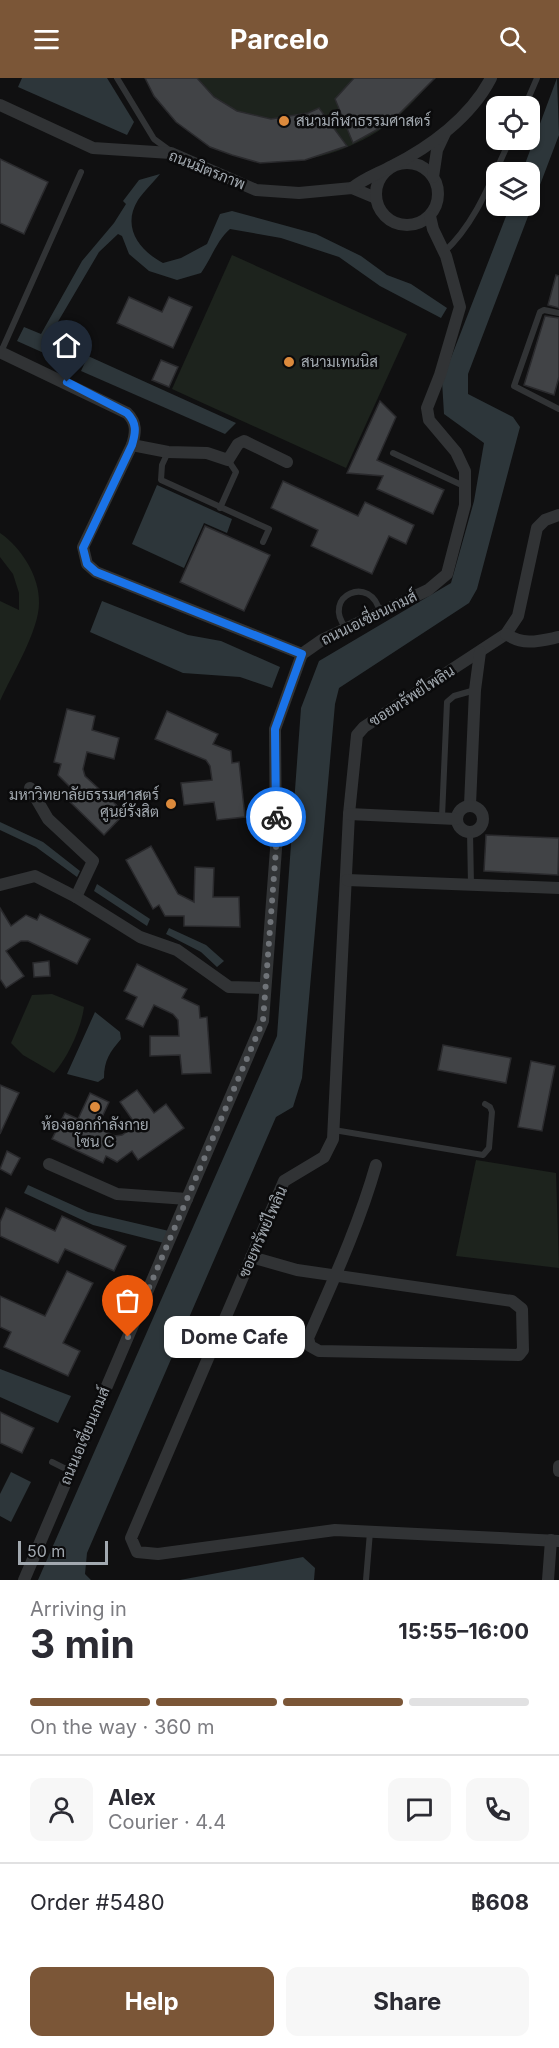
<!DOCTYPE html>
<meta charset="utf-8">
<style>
:root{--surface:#fff;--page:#f7f7f7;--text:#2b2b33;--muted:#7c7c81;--line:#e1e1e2;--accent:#7b5637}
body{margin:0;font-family:Inter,Sarabun,sans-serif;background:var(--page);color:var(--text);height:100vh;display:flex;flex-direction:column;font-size:22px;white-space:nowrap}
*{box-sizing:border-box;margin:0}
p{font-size:20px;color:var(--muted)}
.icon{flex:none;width:33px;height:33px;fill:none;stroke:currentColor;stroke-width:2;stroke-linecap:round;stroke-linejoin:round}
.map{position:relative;height:1502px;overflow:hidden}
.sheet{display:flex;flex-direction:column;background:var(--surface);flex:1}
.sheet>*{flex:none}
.controls{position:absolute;left:486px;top:18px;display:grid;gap:12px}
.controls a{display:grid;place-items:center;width:54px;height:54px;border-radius:12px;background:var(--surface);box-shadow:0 2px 4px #0004;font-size:30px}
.scale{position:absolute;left:18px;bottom:15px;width:90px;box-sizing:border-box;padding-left:6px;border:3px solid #a2a9b0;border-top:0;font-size:16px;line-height:21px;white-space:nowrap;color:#a2a9b0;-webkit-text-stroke:4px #0b0b0c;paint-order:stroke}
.pin{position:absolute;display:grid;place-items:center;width:51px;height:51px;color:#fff;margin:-62px -26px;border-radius:50% 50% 50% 0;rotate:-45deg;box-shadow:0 0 6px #0007}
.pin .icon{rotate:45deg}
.courier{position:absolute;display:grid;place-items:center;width:60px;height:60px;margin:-30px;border:4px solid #1a73e8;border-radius:50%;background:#fff;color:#222;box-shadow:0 2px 8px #0007}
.bubble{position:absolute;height:42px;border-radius:12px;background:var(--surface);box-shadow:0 2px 4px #0004;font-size:20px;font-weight:700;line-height:42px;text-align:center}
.headline em{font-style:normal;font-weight:700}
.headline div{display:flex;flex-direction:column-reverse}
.headline{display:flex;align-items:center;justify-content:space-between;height:102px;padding:0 30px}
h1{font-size:39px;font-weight:700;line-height:45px}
.bar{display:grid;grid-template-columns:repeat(4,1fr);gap:9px 6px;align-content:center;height:72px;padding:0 30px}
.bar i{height:8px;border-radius:4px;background:var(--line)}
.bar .current{background:var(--accent)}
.bar p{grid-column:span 4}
.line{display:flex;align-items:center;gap:15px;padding:0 30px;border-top:2px solid var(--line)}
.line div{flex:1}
.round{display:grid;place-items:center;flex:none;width:63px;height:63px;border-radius:12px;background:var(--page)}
.action{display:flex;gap:12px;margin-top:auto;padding:12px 30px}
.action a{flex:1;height:69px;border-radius:12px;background:var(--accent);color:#fff;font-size:24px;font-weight:700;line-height:69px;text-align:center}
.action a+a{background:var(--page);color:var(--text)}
header{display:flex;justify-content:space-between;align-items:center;height:78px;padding:0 30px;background:var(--accent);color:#fff;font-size:27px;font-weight:700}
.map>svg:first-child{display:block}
</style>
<header><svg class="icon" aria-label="menu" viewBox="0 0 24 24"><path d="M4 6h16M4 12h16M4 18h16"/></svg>Parcelo<svg class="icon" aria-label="search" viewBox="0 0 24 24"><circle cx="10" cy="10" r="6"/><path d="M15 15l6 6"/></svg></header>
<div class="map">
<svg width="559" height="1502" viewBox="0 0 559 1502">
<rect width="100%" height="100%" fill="#101011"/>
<g fill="#1d231d">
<path d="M145,0H435C421,15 407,32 390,45C306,106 196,97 145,0Z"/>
<polygon points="232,177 407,256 346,390 172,311"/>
<path d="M0,455C21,469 40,499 39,525C39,553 12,596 0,623V523L19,532V515L13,496L0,479Z"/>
<path d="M52,916L84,929C81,951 68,979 54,995L23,977L11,965L32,917Z"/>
<polygon points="476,1082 556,1095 559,1190 456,1178"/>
</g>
<g fill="#2d363a">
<polygon points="22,0 107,0 134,44 127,57 18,9"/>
<polygon points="557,0 559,57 468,296 468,316 513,339 520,349 477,511 469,525 339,610 335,626 302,1000 293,1029 276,1039 87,1475 85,1496 91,1502 38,1502 277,958 301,630 319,583 451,505 474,423 484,365 444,336 442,303 510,128 530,128 530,94 522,94"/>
<path d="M160,96C153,105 144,113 138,122C121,149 140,173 163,185L181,180L207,166L220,136L232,133L316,156L361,178L387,197L411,206L447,230L441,240L380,208L339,179L281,160L230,151C217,162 211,181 201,195L177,202L149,193L129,176L122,158L118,156L99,174L49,259L71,269L64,284L17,263L24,249L41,256L82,183L114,145L126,126L123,123L139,102Z"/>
<polygon points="88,278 236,345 225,356 81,293"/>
<polygon points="157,407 232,441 227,455 204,445 184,490 132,466"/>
<polygon points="102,523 188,557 221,563 280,589 272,610 240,599 183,595 90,554"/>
<polygon points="0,744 43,764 80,793 77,799 36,769 0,752"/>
<polygon points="97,806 150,841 147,848 94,813"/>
<polygon points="169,850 206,867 224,883 217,889 201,874 166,856"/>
<path d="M95,934L120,954L121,961C110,974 104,982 104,1000L98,1004L67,996Z"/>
<polygon points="28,1107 88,1134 169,1153 164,1165 93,1147 24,1115"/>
<polygon points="0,1291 71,1318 58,1345 0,1319"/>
<polygon points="11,1394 31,1404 11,1444 0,1438 0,1416"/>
<polygon points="303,1479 315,1490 314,1502 180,1502"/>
</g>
<g fill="#414346" stroke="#2a2a2d" stroke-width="1.5">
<polygon points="145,0 197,0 214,19 237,33 271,41 308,35 319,30 347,68 305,82 260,85 232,77 210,69 176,44 154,18"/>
<polygon points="354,0 435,0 391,44 353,65 335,21"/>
<polygon points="0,81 48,104 24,156 0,145"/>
<polygon points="556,197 559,198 559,230 548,227"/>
<polygon points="129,219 162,234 169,219 192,229 173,270 117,245"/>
<polygon points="545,238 559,240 559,299 554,317 524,307"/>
<polygon points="161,282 178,289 169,309 152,302"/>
<polygon points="380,323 396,339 377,382 444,412 433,436 377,411 383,398 347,395"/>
<polygon points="283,403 358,438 365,424 414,447 406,466 389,458 372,496 311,468 318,452 271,430"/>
<polygon points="205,448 270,477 244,533 180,504"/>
<polygon points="67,631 95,638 92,652 119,660 114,681 87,674 83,691 85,698 125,735 104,757 64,718 72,711 58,697 61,686 54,684"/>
<polygon points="167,633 218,656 213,666 231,673 232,685 239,684 245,739 217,742 214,724 184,727 181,705 212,702 210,688 206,682 155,661"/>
<polygon points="486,757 559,760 558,797 484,793"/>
<polygon points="151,768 178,816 194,824 195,789 214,790 213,819 239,819 240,849 184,848 184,838 165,838 159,827 153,831 126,782"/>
<polygon points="0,830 11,848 26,837 37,842 40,836 90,861 77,886 28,863 21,863 6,873 24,898 6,910 0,901"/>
<polygon points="49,883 50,898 34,899 33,885"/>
<polygon points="137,886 187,911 182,920 199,928 200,940 207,939 211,995 182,996 180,977 150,978 150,958 179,958 178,942 173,936 154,927 143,949 126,941 137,919 124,913"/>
<polygon points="443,967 511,980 506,1005 438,992"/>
<polygon points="531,983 555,988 542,1053 518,1049"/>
<polygon points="0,1007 19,1015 0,1056"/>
<polygon points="137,1012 154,1035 166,1026 184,1050 138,1082 132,1073 117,1084 106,1078 103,1085 52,1061 65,1035 78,1041 90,1015 109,1024 97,1050 115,1058 122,1057 136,1047 120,1024"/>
<polygon points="7,1073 20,1080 11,1097 0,1091"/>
<polygon points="6,1130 55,1153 62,1138 126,1168 114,1193 65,1171 58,1185 0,1158 0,1144"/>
<polygon points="67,1193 93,1205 63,1265 80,1273 68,1298 4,1269 11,1254 0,1249 0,1218 45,1238"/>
<polygon points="0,1334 34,1350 22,1375 0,1365"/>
</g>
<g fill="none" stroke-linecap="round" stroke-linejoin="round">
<g stroke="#313335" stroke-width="6">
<polyline points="117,0 154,61 169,72"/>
<polyline points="525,28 537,0"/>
<path d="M444,174C476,145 492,100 510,62"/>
<polyline points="559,235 544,232 540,234 514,308 559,331"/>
<polyline points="1,274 81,94"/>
<polyline points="168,374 162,387 161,402 269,451 263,464"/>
<polyline points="393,375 466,409"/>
<polyline points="220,430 236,394 228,382"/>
<path d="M346,550C320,518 372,495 380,535"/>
<polyline points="442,739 447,624 454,618 475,612"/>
<polyline points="470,754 471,807"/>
<polyline points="334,1052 483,1077 489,1070 492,1034 490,1029 485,1026"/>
<polyline points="52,1384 70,1393"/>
<polyline points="366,1502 370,1454"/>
</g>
<g stroke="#313335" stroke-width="12">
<polyline points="0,27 93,70 171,75 256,112 299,115 352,110 376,120"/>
<circle cx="407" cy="116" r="31"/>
<polyline points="433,99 437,72 445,55"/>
<path d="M352,110C365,100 377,96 392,88C430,69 471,39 491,0"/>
<path d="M0,274L127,335C137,345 136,354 132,367L83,469L87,486L96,494L302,576"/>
<polyline points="132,367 168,374 207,375 228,382 238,366 244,363 287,384"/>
<polyline points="559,437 545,442 537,450 518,538 506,556 364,649 357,657 349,736 333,1061 324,1079 284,1103 131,1460 137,1474 158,1476 335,1452 559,1463"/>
<path d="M506,556C524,568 539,563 559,559"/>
<polyline points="30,710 48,741 93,783 76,819"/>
<polyline points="470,727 475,612 480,574"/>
<circle cx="470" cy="741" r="13"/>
<polyline points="349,736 456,741"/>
<polyline points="347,802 559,810"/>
<polyline points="0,807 35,798 76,819 140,859 177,872 229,909 265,910"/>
<polyline points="49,1086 117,1116 187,1121"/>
<path d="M251,1179L297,1192L512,1223L522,1231L523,1272L519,1277L319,1273L310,1268L308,1260C333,1203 359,1147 376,1087"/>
<polyline points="559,1388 559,1393"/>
<polyline points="24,1502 263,943 276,771 275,651 302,576 322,562 428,512 447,496 465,427 465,393 456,374 429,342 427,330 440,297 460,229 446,178 433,151 430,138"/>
<polyline points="548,1502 551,1462"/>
</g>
</g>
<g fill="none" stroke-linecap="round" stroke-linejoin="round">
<polyline stroke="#6f7378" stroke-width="6" stroke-dasharray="0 10.8" points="128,1259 263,943 276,771 276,739"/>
<path stroke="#1a73e8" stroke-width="8" d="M67,304L127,335C137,345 136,354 132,367L83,470L87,486L96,494L302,576L275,651L276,739"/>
</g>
<g fill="#dc8a3c" stroke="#0b0b0c" stroke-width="2">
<circle cx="284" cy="43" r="6"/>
<circle cx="289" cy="284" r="6"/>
<circle cx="171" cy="726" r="6"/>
<circle cx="95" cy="1029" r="6"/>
</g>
<g text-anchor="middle" stroke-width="5" stroke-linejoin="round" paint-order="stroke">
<g font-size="15" fill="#a2a9b0" stroke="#0b0b0c" text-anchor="start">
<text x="296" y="48">สนามกีฬาธรรมศาสตร์</text>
<text x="301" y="289">สนามเทนนิส</text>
<text x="159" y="722" text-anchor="end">มหาวิทยาลัยธรรมศาสตร์<tspan x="159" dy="17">ศูนย์รังสิต</tspan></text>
<text x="95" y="1052" text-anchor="middle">ห้องออกกำลังกาย<tspan x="95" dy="17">โซน C</tspan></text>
</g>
<g font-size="15" fill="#a2a9b0" stroke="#0b0b0c">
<text transform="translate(207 92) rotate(22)" y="5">ถนนมิตรภาพ</text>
<text transform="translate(369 540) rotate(-26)" y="5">ถนนเอเซี่ยนเกมส์</text>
<text transform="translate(412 618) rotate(-33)" y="5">ซอยทรัพย์ไพลิน</text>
<text transform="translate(263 1154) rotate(-66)" y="5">ซอยทรัพย์ไพลิน</text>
<text transform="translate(85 1358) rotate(-67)" y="5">ถนนเอเซี่ยนเกมส์</text>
</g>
</g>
</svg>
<div class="controls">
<a><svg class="icon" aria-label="locate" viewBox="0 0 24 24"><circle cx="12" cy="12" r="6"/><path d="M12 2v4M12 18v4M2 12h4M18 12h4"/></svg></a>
<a><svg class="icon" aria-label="layers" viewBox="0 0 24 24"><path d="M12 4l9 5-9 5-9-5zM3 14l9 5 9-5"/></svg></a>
</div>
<div class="scale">50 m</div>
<div class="pin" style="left:128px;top:1259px;background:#ea580c"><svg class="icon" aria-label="bag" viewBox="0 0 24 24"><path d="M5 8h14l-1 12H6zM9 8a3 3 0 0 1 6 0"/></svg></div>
<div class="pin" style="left:67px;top:304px;background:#1f2937"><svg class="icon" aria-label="home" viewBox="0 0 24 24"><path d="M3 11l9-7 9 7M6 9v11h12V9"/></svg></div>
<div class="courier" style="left:276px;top:739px"><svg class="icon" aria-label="bike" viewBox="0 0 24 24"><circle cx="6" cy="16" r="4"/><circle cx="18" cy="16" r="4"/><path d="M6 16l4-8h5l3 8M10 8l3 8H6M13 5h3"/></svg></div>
<div class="bubble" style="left:164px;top:1238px;width:141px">Dome Cafe</div>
</div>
<section class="sheet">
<div class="headline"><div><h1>3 min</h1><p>Arriving in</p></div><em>15:55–16:00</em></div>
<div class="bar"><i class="current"></i><i class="current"></i><i class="current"></i><i></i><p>On the way · 360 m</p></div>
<div class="line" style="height:108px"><a class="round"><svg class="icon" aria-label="person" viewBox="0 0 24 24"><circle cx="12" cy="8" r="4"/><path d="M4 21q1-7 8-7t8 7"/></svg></a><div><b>Alex</b><p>Courier · 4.4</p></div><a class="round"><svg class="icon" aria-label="chat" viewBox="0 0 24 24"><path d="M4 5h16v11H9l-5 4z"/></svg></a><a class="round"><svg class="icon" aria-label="phone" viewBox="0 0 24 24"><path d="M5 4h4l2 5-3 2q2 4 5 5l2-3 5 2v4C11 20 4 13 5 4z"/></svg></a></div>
<div class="line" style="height:78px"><div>Order #5480</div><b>฿608</b></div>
<div class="action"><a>Help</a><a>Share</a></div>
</section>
